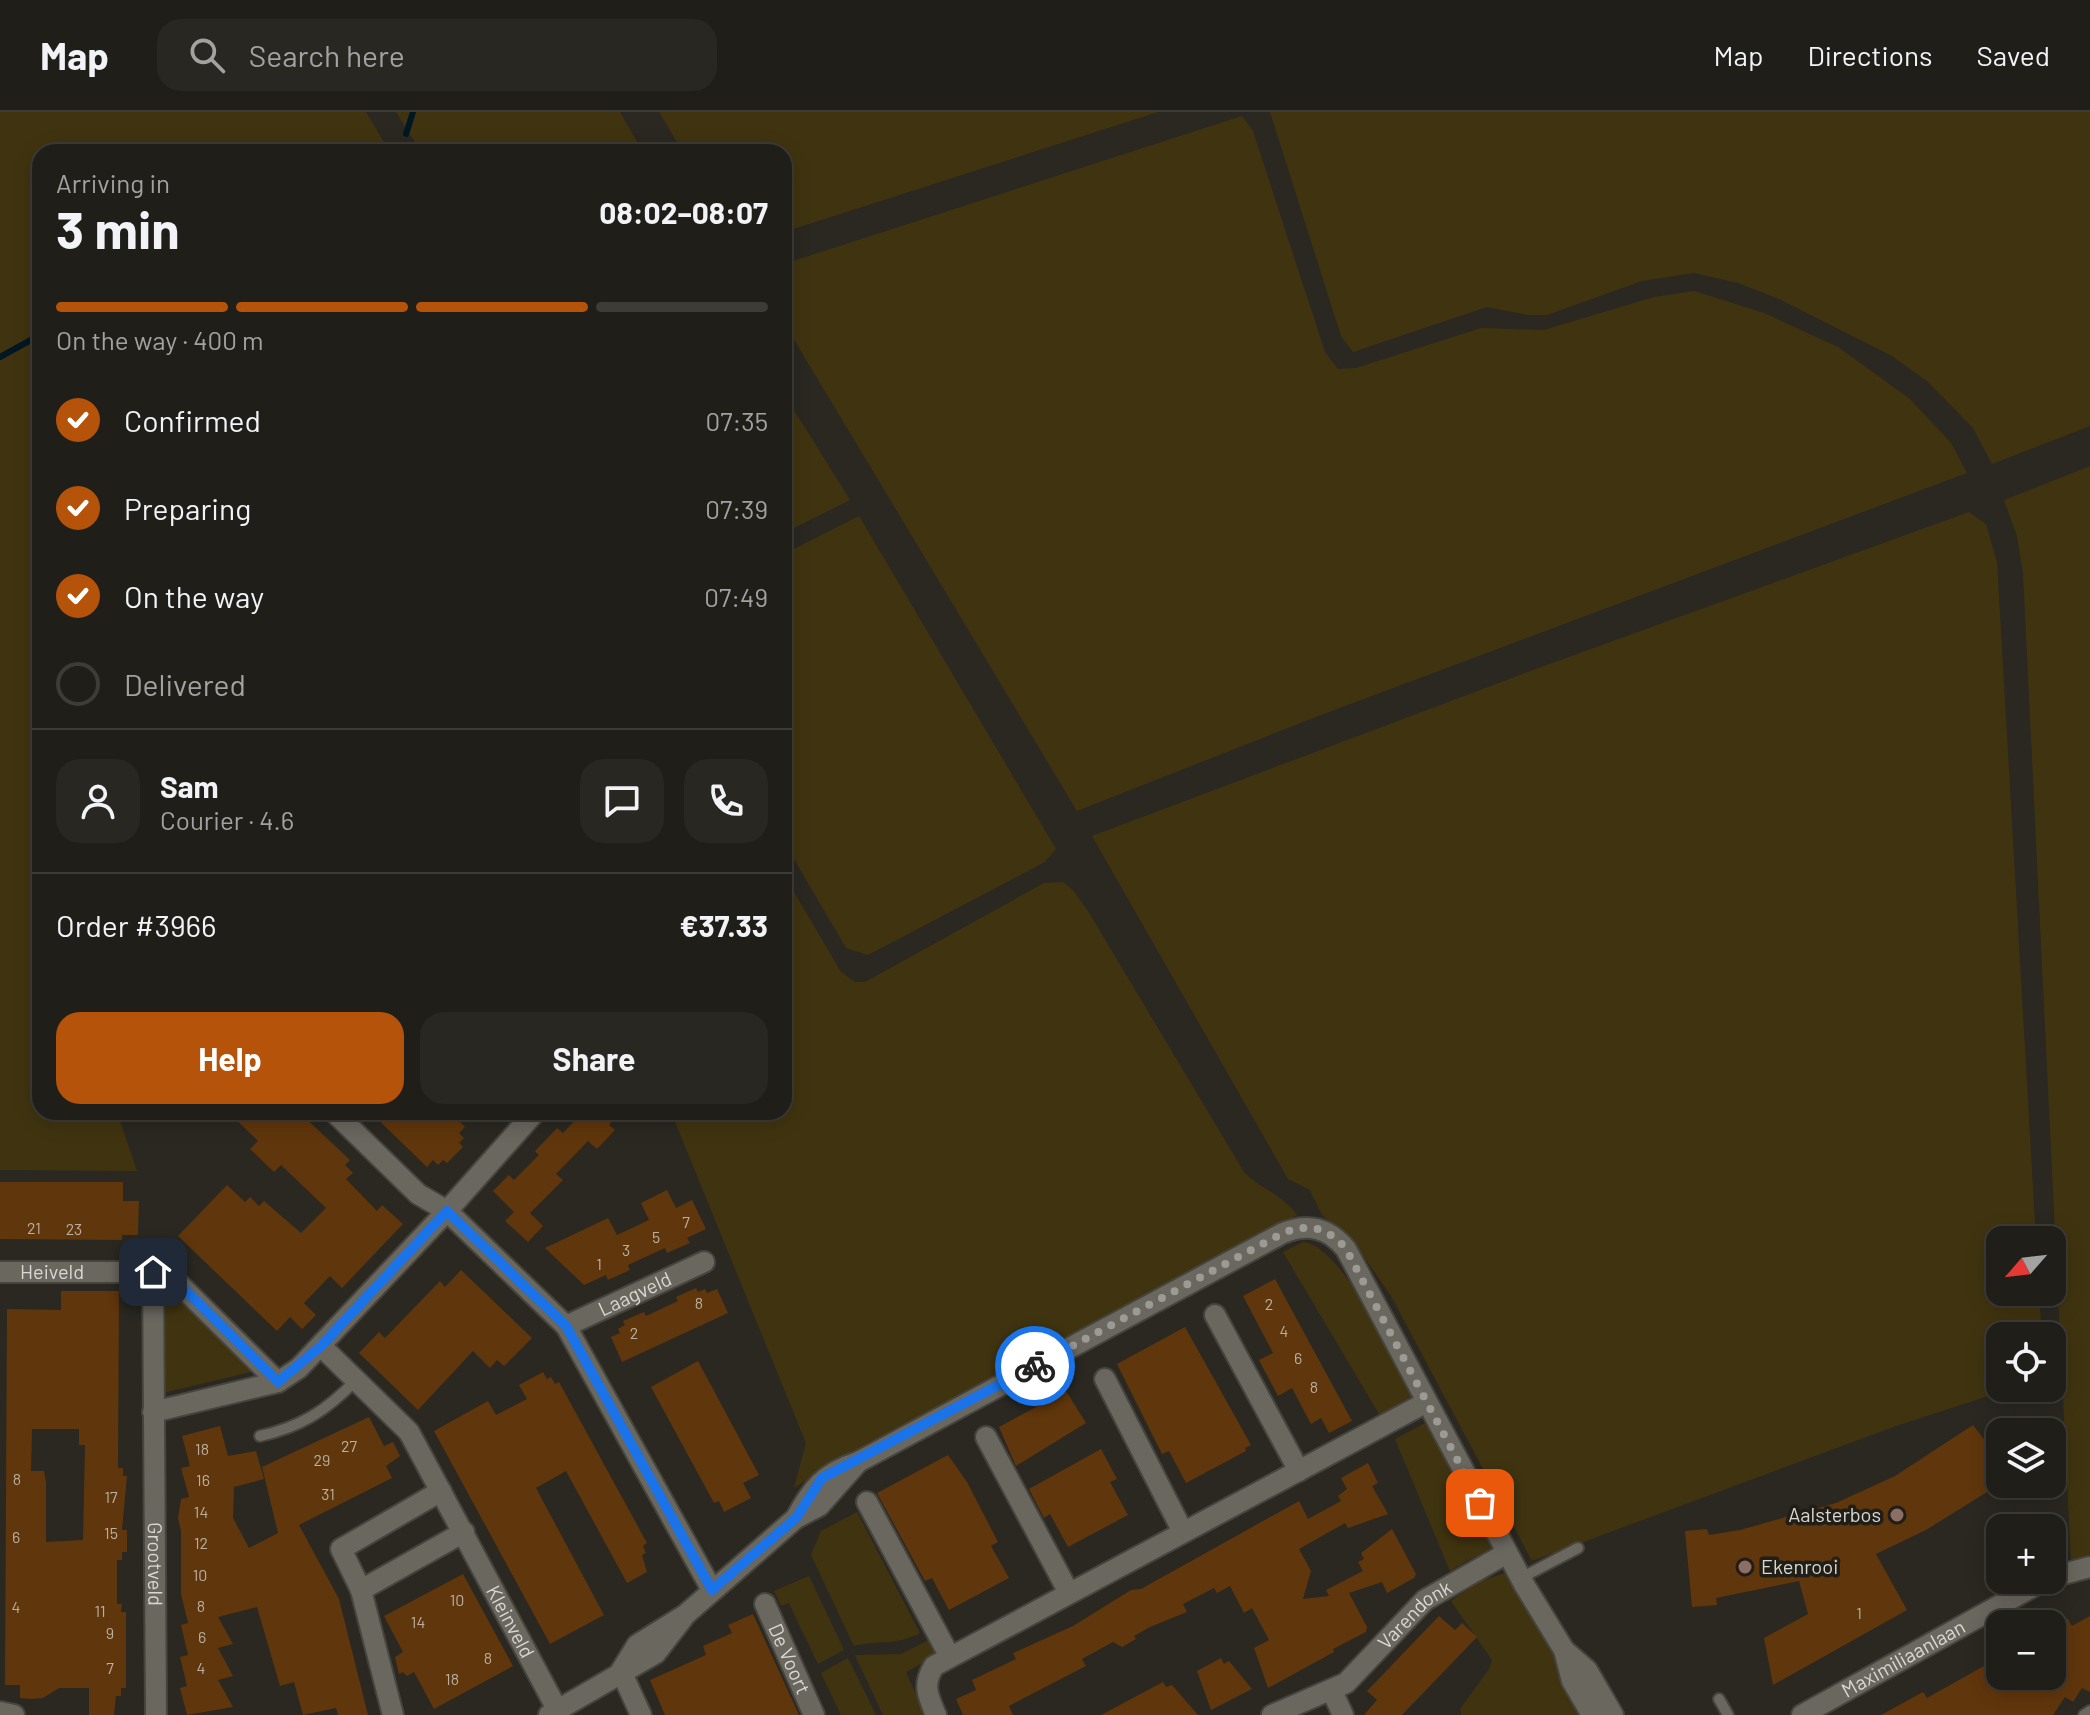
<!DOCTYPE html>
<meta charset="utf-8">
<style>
:root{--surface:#201e19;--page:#282722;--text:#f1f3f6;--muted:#a2a2a2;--line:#3d3c38;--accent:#b45309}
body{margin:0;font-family:Barlow,sans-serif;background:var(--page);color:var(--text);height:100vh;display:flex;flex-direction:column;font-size:30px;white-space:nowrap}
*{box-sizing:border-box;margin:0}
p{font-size:26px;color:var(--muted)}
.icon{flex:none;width:44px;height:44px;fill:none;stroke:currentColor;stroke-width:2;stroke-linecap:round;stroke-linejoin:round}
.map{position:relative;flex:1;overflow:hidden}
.details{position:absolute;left:32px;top:32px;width:760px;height:976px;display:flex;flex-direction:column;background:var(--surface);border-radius:24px;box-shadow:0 4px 20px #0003,0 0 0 2px var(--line)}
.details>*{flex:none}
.needle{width:52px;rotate:242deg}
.controls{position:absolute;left:1986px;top:1114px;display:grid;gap:16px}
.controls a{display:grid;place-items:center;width:80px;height:80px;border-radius:16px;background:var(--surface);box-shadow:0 4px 20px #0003,0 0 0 2px var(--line);font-size:40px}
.pin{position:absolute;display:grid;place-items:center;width:68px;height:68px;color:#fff;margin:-34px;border-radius:16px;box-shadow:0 4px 12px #0006}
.courier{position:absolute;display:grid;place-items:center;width:80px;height:80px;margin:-40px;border:6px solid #1a73e8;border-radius:50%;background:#fff;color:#222;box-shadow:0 2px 10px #0007}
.headline em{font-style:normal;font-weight:700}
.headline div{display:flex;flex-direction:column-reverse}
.headline{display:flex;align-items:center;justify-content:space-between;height:136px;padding:0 24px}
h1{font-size:52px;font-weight:700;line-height:60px}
.bar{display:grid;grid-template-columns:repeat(4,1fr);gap:12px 8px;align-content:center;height:96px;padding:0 24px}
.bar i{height:10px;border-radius:6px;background:var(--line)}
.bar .active{background:var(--accent)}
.bar p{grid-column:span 4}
.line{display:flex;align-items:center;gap:20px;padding:0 24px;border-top:2px solid var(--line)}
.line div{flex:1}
.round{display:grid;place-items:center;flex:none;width:84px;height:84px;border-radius:24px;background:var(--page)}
ol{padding:0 24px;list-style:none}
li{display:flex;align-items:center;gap:24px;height:88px}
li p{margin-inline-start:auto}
li .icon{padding:8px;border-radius:50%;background:var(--accent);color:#fff;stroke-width:4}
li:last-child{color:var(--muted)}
li i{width:44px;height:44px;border:4px solid var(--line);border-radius:50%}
.action{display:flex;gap:16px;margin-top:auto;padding:16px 24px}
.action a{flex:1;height:92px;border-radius:24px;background:var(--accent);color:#fff;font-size:32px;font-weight:700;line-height:92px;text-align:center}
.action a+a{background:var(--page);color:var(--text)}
header{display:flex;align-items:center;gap:48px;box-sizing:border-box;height:112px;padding:0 40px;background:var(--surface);border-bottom:2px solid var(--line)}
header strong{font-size:38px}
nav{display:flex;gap:44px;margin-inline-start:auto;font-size:28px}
.search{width:560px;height:72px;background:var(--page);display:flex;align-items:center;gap:20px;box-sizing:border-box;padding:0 28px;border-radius:24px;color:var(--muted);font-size:30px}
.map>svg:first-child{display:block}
</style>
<header>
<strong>Map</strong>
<div class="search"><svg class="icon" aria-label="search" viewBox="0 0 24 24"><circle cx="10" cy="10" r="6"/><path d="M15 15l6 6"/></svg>Search here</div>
<nav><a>Map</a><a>Directions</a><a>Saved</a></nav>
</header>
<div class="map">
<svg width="2090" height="1603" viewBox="0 0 2090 1603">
<rect width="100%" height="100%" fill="#2a2821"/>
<g fill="#403410">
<polygon points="0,0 366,0 390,40 40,40 40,1000 117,1000 137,1059 0,1058"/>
<polygon points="396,0 620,0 640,35 632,40 421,40"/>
<polygon points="659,0 1158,0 784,120 784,40 683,40"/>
<polygon points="1270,0 2090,0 2090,314 1992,352 1973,316 1928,270 1892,244 1781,188 1738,171 1694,161 1642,169 1547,203 1528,203 1487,195 1353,240 1341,224"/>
<polygon points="1242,4 1253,19 1325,240 1338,257 1356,256 1481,216 1544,218 1654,185 1694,179 1764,201 1838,235 1910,287 1951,331 1967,361 1321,603 1077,699 784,211 784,152"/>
<polygon points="784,282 850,388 784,421"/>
<polygon points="2090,354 2090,1449 2071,1450 2023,461 2017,424 2004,388"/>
<polygon points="1969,400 1986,412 1997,450 2036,1128 2000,1128 2000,1180 2039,1180 2042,1224 2000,1224 2000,1276 2013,1276 1896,1314 1532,1449 1391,1184 1351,1126 1322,1103 1310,1078 1288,1067 1092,724 1544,554"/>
<polygon points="859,404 1056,737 1045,750 868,843 846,836 784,730 784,442"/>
<path d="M784,763L841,860L855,870H865L1044,771L1063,770L1073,778L1088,799L1244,1060C1261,1078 1282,1082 1297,1103L828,1354L794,1376L806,1331L671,1000H784Z"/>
<path d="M1303,1130C1343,1133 1397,1255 1416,1289L1382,1307L1283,1140Z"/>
<polygon points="166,1174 171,1175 255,1259 163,1281 162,1178"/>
<polygon points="1427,1310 1496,1438 1468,1448 1450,1459 1395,1327"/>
<path d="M857,1400L920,1521C892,1535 881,1527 854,1534L811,1443L821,1419Z"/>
<polygon points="1508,1460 1586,1603 1461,1603 1460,1597 1489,1557 1492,1548 1451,1489 1478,1470"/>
<polygon points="809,1464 844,1538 818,1552 789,1491 781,1494 774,1479"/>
<polygon points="929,1528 939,1542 906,1560 925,1603 883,1603 855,1543 901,1542"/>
<polygon points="848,1546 876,1603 841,1603 821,1561"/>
</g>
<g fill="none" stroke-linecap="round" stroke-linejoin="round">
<g stroke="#021724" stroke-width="6">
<polyline points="406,22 413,0"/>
<polyline points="0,245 40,223"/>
</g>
</g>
<g fill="#60360c" fill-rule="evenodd">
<polygon points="228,1000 299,1000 350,1048 345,1053 353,1061 346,1067 377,1099 382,1093 403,1112 342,1176 330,1164 304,1191 316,1203 302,1217 290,1205 277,1219 178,1124 227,1073 245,1090 250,1085 259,1094 264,1089 301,1121 326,1096 281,1053 274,1060 250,1037 258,1029"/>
<polygon points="370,1000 450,1000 465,1015 459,1021 464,1026 459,1031 463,1035 447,1051 443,1048 438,1053 433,1048 427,1055"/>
<polygon points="583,1000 620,1000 609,1013 615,1018 597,1037 588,1029 556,1062 563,1068 530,1101 543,1114 528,1130 505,1109 514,1100 493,1079 509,1063 514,1068 539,1043 535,1039 557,1016 563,1021"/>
<polygon points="0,1070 123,1070 123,1089 139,1089 138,1123 122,1123 122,1128 0,1127"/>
<polygon points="667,1078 676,1096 692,1088 706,1117 687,1126 690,1131 667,1141 665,1136 628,1153 630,1158 608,1168 606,1163 584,1173 545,1136 608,1106 617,1123 649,1108 641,1091"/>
<polygon points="461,1158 532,1226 504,1254 497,1248 490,1256 473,1239 418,1298 359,1241 379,1220 385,1226 440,1169 445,1175"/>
<polygon points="1275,1167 1352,1309 1329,1321 1321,1306 1311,1312 1292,1276 1278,1284 1259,1248 1273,1241 1243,1184"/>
<polygon points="696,1176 698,1180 705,1177 707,1181 717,1177 728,1201 622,1250 611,1225 620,1221 618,1217 625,1213 623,1209 644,1200 646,1204 678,1189 676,1185"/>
<path d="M61,1179H119L118,1356H123V1364H127L122,1418H127V1440H122V1448H117V1492H122L121,1500H126V1576H121V1584H116L114,1603H89V1576H59L43,1586L31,1587L20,1586V1573H5L7,1197L61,1198ZM32,1317H79V1333H85L83,1428L46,1430V1371L44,1359H31Z"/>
<polygon points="1185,1215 1251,1333 1245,1336 1246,1339 1186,1371 1169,1339 1162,1342 1117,1252"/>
<polygon points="698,1249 759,1363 743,1371 751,1386 724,1400 719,1389 714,1391 651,1275"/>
<polygon points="543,1260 547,1267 551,1265 555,1272 559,1270 647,1431 643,1434 646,1441 642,1443 647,1460 627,1471 566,1359 536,1376 604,1503 550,1532 434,1319 488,1289 496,1303 527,1287 519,1273"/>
<polygon points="1066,1279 1086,1311 1016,1354 999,1315"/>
<polygon points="369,1305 384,1334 393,1330 400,1344 386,1354 392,1366 299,1413 339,1487 368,1603 338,1603 336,1596 303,1603 294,1570 280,1574 257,1495 218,1505 233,1532 218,1536 233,1564 218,1568 233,1595 187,1603 180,1576 187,1574 180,1545 188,1543 181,1513 188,1511 181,1482 181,1419 178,1406 181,1387 189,1385 181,1356 190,1354 182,1324 220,1314 228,1344 256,1339 264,1367 234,1375 233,1406 249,1436 278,1421 262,1355"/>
<polygon points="1973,1313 2000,1348 2000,1372 1926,1418 1876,1442 1907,1498 1773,1573 1764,1526 1808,1502 1799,1469 1716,1486 1717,1493 1692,1495 1685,1419 1707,1417 1709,1423 1740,1418 1836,1391 1895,1364"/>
<polygon points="1101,1337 1117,1367 1110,1370 1128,1403 1068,1435 1050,1402 1044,1406 1029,1377"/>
<polygon points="948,1343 967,1370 998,1430 991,1434 1009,1466 949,1498 932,1466 925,1469 877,1381"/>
<polygon points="1368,1351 1378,1371 1372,1374 1388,1402 1348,1416 1345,1411 1299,1437 1311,1459 1303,1487 1329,1484 1326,1478 1363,1459 1358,1450 1364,1447 1361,1441 1392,1417 1416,1462 1414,1466 1387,1481 1382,1470 1349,1481 1367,1515 1366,1520 1333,1537 1334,1540 1268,1576 1254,1536 1269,1528 1252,1496 1244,1501 1230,1474 1217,1481 1214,1476 1183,1492 1187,1500 1150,1515 1134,1524 1136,1527 1122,1535 1113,1530 1082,1547 1086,1554 1009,1594 1013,1603 963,1603 956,1587 976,1578 972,1568 1016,1547 1013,1541 1073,1514 1131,1478 1141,1477 1299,1389 1308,1407 1341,1389 1338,1384 1347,1377 1341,1366"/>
<polygon points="463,1462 513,1554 434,1597 414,1560 407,1564 403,1560 399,1562 395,1545 403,1540 384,1504"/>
<polygon points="753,1502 799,1603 665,1603 650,1568 706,1543 703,1534 732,1521 728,1513"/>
<polygon points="1439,1504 1455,1518 1462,1511 1477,1525 1402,1603 1364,1603 1377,1588 1367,1579"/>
<polygon points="2090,1504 2090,1580 2082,1576 2073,1590 2065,1585 2053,1603 1881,1603 1923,1580 1927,1586 2000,1545 2000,1564 2052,1564 2052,1516 2068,1507 2072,1514"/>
<polygon points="1221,1546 1224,1552 1229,1549 1252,1577 1211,1598 1197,1559"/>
<polygon points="1163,1570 1166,1575 1172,1573 1198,1603 1101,1603"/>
</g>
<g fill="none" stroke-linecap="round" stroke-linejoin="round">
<g stroke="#46443e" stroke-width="14">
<g id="service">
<path d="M260,1324C301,1315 327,1298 355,1269"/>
<polyline points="1521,1466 1578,1436"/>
<polyline points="1719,1587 1728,1603"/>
<polyline points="2084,1603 2090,1599"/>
</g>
</g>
<g stroke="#46443e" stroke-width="24">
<g id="minor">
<polyline points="334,1000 418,1082 447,1099 566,1214 712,1478"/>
<path id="s1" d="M0,1160H153L177,1170L278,1270"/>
<path id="s2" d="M153,1160L156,1603"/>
<polyline points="1215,1203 1299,1359"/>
<path id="s3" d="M566,1214L704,1150"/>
<path id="s4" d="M321,1234L409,1320L558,1599"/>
<polyline points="1105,1267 1183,1420"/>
<polyline points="153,1300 278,1270 299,1256 447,1099 535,1000"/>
<polyline points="986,1325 1069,1481"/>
<polyline points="867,1390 950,1545"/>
<path d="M796,1406C812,1376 824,1361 858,1350L1283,1121C1308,1111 1328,1115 1346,1137L1525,1474L1564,1538L1587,1558L1613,1603"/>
<polyline points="2052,1465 2090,1455"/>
<polyline points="361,1478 341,1437 441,1379"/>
<path id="s5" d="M765,1492L814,1603"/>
<polyline points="1564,1538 1572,1569 1592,1603"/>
<polyline points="621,1559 637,1533 685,1503 796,1406 819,1394 858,1350"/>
<polyline points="621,1559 641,1603"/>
<polyline points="1332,1579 1343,1603"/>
<polyline points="0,1600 14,1603"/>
<polyline points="393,1603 361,1478 464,1420"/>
<polyline points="549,1603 656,1541 683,1506"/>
<path d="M936,1603C928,1584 922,1573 934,1554L1427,1290"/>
<path id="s6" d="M1272,1603L1346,1571L1425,1488L1507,1441"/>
<path id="s7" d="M1802,1603L2045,1468"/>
</g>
</g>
<use href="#service" stroke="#6a675f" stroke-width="10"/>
<use href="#minor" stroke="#6a675f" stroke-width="20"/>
</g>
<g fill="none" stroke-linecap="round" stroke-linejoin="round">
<path stroke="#9b9a94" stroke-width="8" stroke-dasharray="0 14.4" d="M1035,1254L1283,1121C1308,1111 1328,1115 1346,1137L1480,1391"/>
<polyline stroke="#1a73e8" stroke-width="10" points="153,1160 177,1170 278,1270 321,1234 447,1099 566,1214 712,1478 796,1406 822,1366 1035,1254"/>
</g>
<g fill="#8d6e63" stroke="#211e17" stroke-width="3">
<circle cx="1897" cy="1403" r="8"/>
<circle cx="1745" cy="1455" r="8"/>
</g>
<g text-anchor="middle" stroke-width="7" stroke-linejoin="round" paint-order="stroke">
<g font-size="16" fill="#baafa0">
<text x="686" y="1116">7</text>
<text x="34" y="1122">21</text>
<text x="74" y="1123">23</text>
<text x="656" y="1131">5</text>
<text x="626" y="1144">3</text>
<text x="599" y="1158">1</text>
<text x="699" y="1197">8</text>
<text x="1269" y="1198">2</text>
<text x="1284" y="1225">4</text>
<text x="634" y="1227">2</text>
<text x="1298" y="1252">6</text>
<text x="1314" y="1281">8</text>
<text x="349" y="1340">27</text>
<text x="202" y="1343">18</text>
<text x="322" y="1354">29</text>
<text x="17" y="1373">8</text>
<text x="203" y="1374">16</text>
<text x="328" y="1388">31</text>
<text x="111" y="1391">17</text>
<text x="201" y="1406">14</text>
<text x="111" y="1427">15</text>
<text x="16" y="1431">6</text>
<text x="201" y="1437">12</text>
<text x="200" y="1469">10</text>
<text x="457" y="1494">10</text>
<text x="201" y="1500">8</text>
<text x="16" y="1501">4</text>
<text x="100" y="1505">11</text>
<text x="1859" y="1507">1</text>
<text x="418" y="1516">14</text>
<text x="110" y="1527">9</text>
<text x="202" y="1531">6</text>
<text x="488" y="1552">8</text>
<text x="110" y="1562">7</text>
<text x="201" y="1562">4</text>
<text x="452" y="1573">18</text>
</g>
<g font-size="20" fill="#d8d7d2" stroke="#211e17">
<text dy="7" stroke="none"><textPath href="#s1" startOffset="52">Heiveld</textPath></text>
<text dy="7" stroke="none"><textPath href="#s3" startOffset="76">Laagveld</textPath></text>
<text dy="7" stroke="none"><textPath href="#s2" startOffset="292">Grootveld</textPath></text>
<text dy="7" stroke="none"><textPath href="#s6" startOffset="178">Varendonk</textPath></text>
<text dy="7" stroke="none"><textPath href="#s4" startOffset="338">Kleinveld</textPath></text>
<text dy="7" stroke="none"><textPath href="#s5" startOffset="60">De Voort</textPath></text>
<text dy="7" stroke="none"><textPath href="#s7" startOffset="116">Maximiliaanlaan</textPath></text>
</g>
<g font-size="20" fill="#d8d7d2" stroke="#211e17" text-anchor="end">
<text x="1881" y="1410">Aalsterbos</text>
<text x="1761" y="1462" text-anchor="start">Ekenrooi</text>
</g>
</g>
</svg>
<div class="controls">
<a><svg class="needle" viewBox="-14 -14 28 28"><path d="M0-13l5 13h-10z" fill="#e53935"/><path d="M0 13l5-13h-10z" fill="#a2a2a2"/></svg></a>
<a><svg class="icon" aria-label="locate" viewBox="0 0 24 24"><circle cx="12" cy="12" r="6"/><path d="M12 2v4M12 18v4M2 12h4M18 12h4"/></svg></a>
<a><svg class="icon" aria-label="layers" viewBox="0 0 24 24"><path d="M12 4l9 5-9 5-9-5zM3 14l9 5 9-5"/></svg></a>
<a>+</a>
<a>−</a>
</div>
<div class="pin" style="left:1480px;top:1391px;background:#ea580c"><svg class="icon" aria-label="bag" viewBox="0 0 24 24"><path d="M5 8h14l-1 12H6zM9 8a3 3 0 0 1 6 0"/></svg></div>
<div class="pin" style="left:153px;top:1160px;background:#1f2937"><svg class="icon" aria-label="home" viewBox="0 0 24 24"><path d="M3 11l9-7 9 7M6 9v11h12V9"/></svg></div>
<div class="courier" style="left:1035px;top:1254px"><svg class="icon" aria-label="bike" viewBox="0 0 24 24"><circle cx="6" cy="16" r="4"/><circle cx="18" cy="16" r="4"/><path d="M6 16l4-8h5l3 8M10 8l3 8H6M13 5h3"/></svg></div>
<section class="details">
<div class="headline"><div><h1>3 min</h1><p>Arriving in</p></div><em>08:02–08:07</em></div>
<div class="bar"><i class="active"></i><i class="active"></i><i class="active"></i><i></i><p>On the way · 400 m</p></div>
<ol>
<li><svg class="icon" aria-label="check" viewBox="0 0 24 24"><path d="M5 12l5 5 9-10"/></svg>Confirmed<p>07:35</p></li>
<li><svg class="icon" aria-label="check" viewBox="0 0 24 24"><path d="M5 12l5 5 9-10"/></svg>Preparing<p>07:39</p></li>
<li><svg class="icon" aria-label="check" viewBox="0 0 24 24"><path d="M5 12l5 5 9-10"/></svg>On the way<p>07:49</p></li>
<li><i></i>Delivered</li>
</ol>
<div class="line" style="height:144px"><a class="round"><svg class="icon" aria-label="person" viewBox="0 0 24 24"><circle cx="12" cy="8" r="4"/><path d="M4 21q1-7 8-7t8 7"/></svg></a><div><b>Sam</b><p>Courier · 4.6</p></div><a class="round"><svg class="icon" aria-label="chat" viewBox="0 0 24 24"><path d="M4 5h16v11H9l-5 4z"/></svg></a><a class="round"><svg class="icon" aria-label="phone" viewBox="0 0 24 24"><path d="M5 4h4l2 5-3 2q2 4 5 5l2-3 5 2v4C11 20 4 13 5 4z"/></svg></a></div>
<div class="line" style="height:104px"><div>Order #3966</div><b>€37.33</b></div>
<div class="action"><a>Help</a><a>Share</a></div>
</section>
</div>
